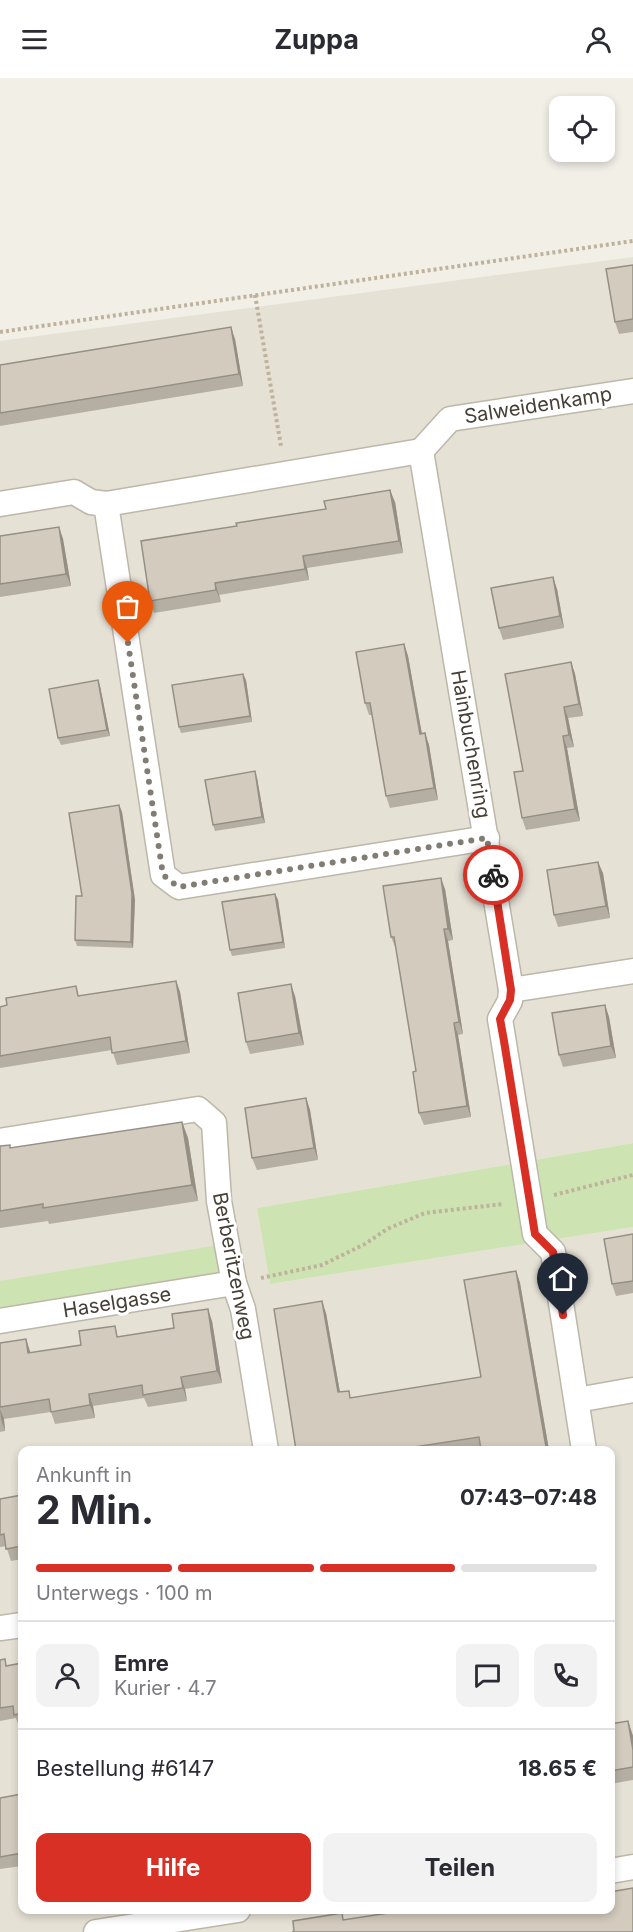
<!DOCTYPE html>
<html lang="de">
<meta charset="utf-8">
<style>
:root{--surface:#fff;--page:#f2f2f3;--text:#2b2b33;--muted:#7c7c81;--line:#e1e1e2;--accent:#d93025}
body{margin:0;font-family:Inter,sans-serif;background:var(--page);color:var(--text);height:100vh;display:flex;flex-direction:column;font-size:22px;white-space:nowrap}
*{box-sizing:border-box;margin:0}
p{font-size:20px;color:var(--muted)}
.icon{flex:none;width:33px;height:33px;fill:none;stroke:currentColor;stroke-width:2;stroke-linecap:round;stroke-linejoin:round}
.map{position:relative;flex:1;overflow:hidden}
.drawer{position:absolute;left:18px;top:1368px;width:597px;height:468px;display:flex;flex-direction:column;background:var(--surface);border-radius:12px;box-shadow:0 3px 9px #0003}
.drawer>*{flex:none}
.controls{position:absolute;left:549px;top:18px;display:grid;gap:12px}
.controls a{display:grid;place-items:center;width:66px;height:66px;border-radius:12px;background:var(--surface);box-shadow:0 3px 9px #0003;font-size:30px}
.pin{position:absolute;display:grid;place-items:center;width:51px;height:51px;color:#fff;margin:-62px -26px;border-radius:50% 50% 50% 0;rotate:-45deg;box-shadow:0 0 6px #0007}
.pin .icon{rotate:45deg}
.courier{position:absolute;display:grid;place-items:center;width:60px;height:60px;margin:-30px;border:4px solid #d93025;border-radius:50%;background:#fff;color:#222;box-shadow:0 2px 8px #0007}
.headline em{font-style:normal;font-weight:700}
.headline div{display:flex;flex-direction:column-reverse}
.headline{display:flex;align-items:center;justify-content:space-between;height:102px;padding:0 18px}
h1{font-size:39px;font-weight:700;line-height:45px}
.bar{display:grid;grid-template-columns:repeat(4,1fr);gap:9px 6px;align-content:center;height:72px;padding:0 18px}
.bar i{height:8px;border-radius:4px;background:var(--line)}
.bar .on{background:var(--accent)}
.bar p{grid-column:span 4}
.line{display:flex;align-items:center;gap:15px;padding:0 18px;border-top:2px solid var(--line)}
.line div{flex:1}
.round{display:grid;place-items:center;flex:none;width:63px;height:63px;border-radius:12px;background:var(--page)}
.primary-button{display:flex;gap:12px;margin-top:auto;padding:12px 18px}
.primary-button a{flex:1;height:69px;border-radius:12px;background:var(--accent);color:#fff;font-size:24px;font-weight:700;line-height:69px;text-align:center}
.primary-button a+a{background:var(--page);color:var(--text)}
header{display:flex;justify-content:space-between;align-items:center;height:78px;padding:0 18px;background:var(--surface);font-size:27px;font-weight:700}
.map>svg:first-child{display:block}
</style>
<header><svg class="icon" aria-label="menu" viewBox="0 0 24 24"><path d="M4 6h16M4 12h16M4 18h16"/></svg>Zuppa<svg class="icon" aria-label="person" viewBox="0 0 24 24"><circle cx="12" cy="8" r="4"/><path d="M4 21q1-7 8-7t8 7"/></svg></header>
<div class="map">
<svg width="633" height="1854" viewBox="0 0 633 1854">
<rect width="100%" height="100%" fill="#f2efe7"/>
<path fill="#e6e1d5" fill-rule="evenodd" d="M633,179V1065L257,1130L270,1206L633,1149V1854H0V263ZM22,1372H610V1832H22Z"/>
<g fill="#cde4b2">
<polygon points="633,1065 633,1149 270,1206 257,1130"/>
<polygon points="231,1165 238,1199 0,1236 0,1203"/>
</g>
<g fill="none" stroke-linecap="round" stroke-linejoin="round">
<g stroke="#bdb7aa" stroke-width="27">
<g id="minor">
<polyline points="421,373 450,341 633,313"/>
<polyline points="0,426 74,414 91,424 106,426 421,373 511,912 510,923 500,941 535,1156 553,1174 584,1372"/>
<polyline points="106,426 163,797 179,809 487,760"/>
<polyline points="511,912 633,893"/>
<polyline points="0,1063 198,1031 214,1045 219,1123 234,1205 243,1231 266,1372"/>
<polyline points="0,1243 234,1205"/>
<polyline points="577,1322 633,1312"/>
<polyline points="0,1550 22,1547"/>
<polyline points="610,1793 633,1789"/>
<polyline points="96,1854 238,1832"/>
</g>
</g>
<g stroke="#beb29c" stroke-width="4" stroke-dasharray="3 3" stroke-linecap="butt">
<polyline points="255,217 281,368"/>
<polyline points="0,254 633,163"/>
<polyline points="554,1117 633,1097"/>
<polyline points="261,1200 322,1187 365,1166 387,1151 425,1135 503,1126"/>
</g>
<use href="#minor" stroke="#fff" stroke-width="24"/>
</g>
<g fill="#b5afa3">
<polygon points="633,187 633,254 619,256 615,244"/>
<polygon points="235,261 243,308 0,348 0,287"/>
<polygon points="395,424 403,475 307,490 309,502 219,517 221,524 154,535 150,523"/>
<polygon points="59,449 63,461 71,508 0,519 0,458"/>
<polygon points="557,511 564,550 503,562 499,550"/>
<polygon points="404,566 408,578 422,656 425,655 429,667 438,722 390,730 386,718 372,637 369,637 365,625"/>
<polygon points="571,584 575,596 583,638 568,640 574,669 567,670 580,743 526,752 522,740"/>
<polygon points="98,602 100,608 110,658 61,667 58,660"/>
<polygon points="246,602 252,644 181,655 179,649"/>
<polygon points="257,700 265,745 215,753 213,747"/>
<polygon points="119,727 122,734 135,822 133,870 77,868 75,862"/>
<polygon points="603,795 610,840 558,849 554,837"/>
<polygon points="445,811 453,862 448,863 463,956 458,957 471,1039 424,1047 419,1035 416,993 396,871 391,859"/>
<polygon points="275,816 278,822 285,870 232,878 230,872"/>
<polygon points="176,903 180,914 190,975 117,987 112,972 0,990 0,929 79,918"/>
<polygon points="295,918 304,967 250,976 246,964"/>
<polygon points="605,927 609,939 616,980 563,989 559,977"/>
<polygon points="306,1020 310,1032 318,1082 257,1092 252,1080"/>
<polygon points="182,1044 188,1060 198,1123 49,1146 48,1143 0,1150 0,1068 11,1070"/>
<polygon points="633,1156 633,1215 616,1218 612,1206"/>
<polygon points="516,1193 520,1205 549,1372 481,1372 481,1371 469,1372 296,1372 326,1235 340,1314 351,1320 481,1299"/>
<polygon points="212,1243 222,1305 185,1311 187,1323 148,1329 144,1320 93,1328 95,1340 55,1346 51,1334 4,1341 5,1353 0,1354 0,1265 26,1261 30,1275 81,1267 119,1259"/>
<polygon points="22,1417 22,1481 11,1483 6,1468 0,1469 0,1421"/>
<polygon points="0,1582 8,1588 22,1585 22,1648 19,1649 16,1640 0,1643"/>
<polygon points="628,1643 633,1658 633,1702 610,1706 610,1646"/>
<polygon points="22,1716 22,1788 0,1791 0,1720"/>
</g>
<g fill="#948e84">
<polygon points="231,249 235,261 243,308 239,296"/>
<polygon points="390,412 395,424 403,475 399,463"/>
<polygon points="59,449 63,461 71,508 66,496"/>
<polygon points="303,478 307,490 309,502 305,491"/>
<polygon points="553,499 557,511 564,550 560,538"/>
<polygon points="215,505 219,517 221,524 216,512"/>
<polygon points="404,566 408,578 424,668 420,656"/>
<polygon points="571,584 575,596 583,638 579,626"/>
<polygon points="243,596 246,602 252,644 250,638"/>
<polygon points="98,602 100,608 110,658 107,652"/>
<polygon points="564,629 568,640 574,669 569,657"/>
<polygon points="425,655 429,667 438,722 434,710"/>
<polygon points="563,658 567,670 580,743 575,731"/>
<polygon points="255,693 257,700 265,745 262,739"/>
<polygon points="119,727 122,734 135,822 133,870 131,864"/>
<polygon points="598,784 603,795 610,840 606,828"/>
<polygon points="441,800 445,811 453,862 448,851"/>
<polygon points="275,816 278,822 285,870 283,864"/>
<polygon points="444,851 448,863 463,956 459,944"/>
<polygon points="176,903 180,914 190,975 186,963"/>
<polygon points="291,906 295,918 304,967 299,955"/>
<polygon points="605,927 609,939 616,980 611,968"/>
<polygon points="454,945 458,957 471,1039 467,1028"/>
<polygon points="306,1020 310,1032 318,1082 314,1070"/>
<polygon points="182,1044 188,1060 198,1123 192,1107"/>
<polygon points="516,1193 520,1205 549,1372 547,1372 546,1369"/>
<polygon points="322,1223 326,1235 342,1326 338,1314"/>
<polygon points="208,1231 212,1243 222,1305 217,1293"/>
<polygon points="26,1261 30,1273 32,1288 28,1275"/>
<polygon points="181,1299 185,1311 187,1323 183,1310"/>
<polygon points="89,1316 93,1328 95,1340 90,1327"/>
<polygon points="0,1331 4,1341 5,1353 1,1341"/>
<polygon points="628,1643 633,1658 633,1672"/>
</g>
<g fill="#d3cbbd" stroke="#948e84" stroke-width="1.5">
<polygon points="633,187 633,241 615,244 606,191"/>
<polygon points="231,249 239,296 0,335 0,287"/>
<polygon points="390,412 399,463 303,478 305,491 215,505 216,512 150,523 141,463 237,448 236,445 326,431 324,423"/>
<polygon points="59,449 66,496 0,506 0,458"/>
<polygon points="553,499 560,538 499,550 491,510"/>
<polygon points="404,566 420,656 425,655 434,710 386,718 370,625 365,625 356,574"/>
<polygon points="571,584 579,626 564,629 569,657 563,658 575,731 522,740 514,694 523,693 505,596"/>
<polygon points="243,596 250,638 179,649 172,607"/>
<polygon points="98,602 107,652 58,660 49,611"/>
<polygon points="255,693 262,739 213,747 205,702"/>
<polygon points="119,727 132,816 131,864 75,862 76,818 82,818 69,735"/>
<polygon points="598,784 606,828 554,837 547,792"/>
<polygon points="441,800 448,851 444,851 459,944 454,945 467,1028 419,1035 413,994 416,993 394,859 391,859 383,808"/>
<polygon points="275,816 283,864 230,872 222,824"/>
<polygon points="176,903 186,963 112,975 110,959 0,978 0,929 7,927 6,920 76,908 78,918"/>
<polygon points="291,906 299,955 246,964 238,915"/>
<polygon points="605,927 611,968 559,977 552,935"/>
<polygon points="306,1020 314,1070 252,1080 245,1030"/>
<polygon points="182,1044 192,1107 43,1130 43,1126 0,1133 0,1068 10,1067 10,1070"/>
<polygon points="633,1156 633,1203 612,1206 604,1161"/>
<polygon points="516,1193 546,1369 524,1372 481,1372 479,1359 395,1372 296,1372 274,1231 322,1223 338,1314 349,1313 350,1320 481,1299 464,1202"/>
<polygon points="208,1231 217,1293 181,1299 183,1310 143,1317 142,1307 89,1316 90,1327 51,1334 49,1321 0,1329 0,1265 26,1261 28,1275 81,1267 79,1253 115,1248 117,1259 174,1250 172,1236"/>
<polygon points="22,1417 22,1468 6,1471 4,1456 0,1457 0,1421"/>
<polygon points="5,1581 6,1588 22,1585 22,1635 14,1637 13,1628 0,1630 0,1582"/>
<polygon points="628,1643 633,1672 633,1689 610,1693 610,1646"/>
<polygon points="22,1716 22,1775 0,1779 0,1720"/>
<polygon points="633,1810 633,1854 292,1854 294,1854 293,1843 342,1835 343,1842 408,1832 610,1832 610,1814"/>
</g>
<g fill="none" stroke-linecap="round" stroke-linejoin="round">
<polyline stroke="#827d74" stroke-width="6" stroke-dasharray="0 10.8" points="128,565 163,797 178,809 487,760 493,797"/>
<polyline stroke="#d93025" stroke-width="8" points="493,797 511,912 510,922 500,941 504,963 535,1156 553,1174 563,1237"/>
</g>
<g text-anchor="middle" stroke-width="6" stroke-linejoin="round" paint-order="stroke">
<g font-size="20" fill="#453f36" stroke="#fff">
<text transform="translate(538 327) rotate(-9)" y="7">Salweidenkamp</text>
<text transform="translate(471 666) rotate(80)" y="7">Hainbuchenring</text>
<text transform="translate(234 1188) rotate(79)" y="7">Berberitzenweg</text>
<text transform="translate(117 1224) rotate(-9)" y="7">Haselgasse</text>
</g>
</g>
</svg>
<div class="controls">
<a><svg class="icon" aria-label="locate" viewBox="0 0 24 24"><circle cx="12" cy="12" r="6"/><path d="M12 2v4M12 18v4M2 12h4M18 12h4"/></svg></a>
</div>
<div class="pin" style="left:128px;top:565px;background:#ea580c"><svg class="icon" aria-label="bag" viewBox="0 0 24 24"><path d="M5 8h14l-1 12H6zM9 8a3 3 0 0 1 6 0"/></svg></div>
<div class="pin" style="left:563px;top:1237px;background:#1f2937"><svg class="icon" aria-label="home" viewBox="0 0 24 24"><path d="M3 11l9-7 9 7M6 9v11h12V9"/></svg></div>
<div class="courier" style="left:493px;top:797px"><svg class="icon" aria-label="bike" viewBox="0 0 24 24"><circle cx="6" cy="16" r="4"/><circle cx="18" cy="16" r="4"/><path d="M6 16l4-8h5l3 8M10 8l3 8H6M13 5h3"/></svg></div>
<section class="drawer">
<div class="headline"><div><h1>2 Min.</h1><p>Ankunft in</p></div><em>07:43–07:48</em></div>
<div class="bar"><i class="on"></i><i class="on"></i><i class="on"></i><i></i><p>Unterwegs · 100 m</p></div>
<div class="line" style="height:108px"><a class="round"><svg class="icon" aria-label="person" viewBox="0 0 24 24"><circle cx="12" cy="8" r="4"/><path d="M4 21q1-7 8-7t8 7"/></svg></a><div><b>Emre</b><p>Kurier · 4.7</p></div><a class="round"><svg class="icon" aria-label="chat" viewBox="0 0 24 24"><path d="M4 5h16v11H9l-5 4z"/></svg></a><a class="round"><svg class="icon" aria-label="phone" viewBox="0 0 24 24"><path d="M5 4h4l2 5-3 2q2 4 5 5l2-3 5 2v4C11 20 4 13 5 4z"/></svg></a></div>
<div class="line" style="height:78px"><div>Bestellung #6147</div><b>18.65 €</b></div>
<div class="primary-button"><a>Hilfe</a><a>Teilen</a></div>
</section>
</div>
